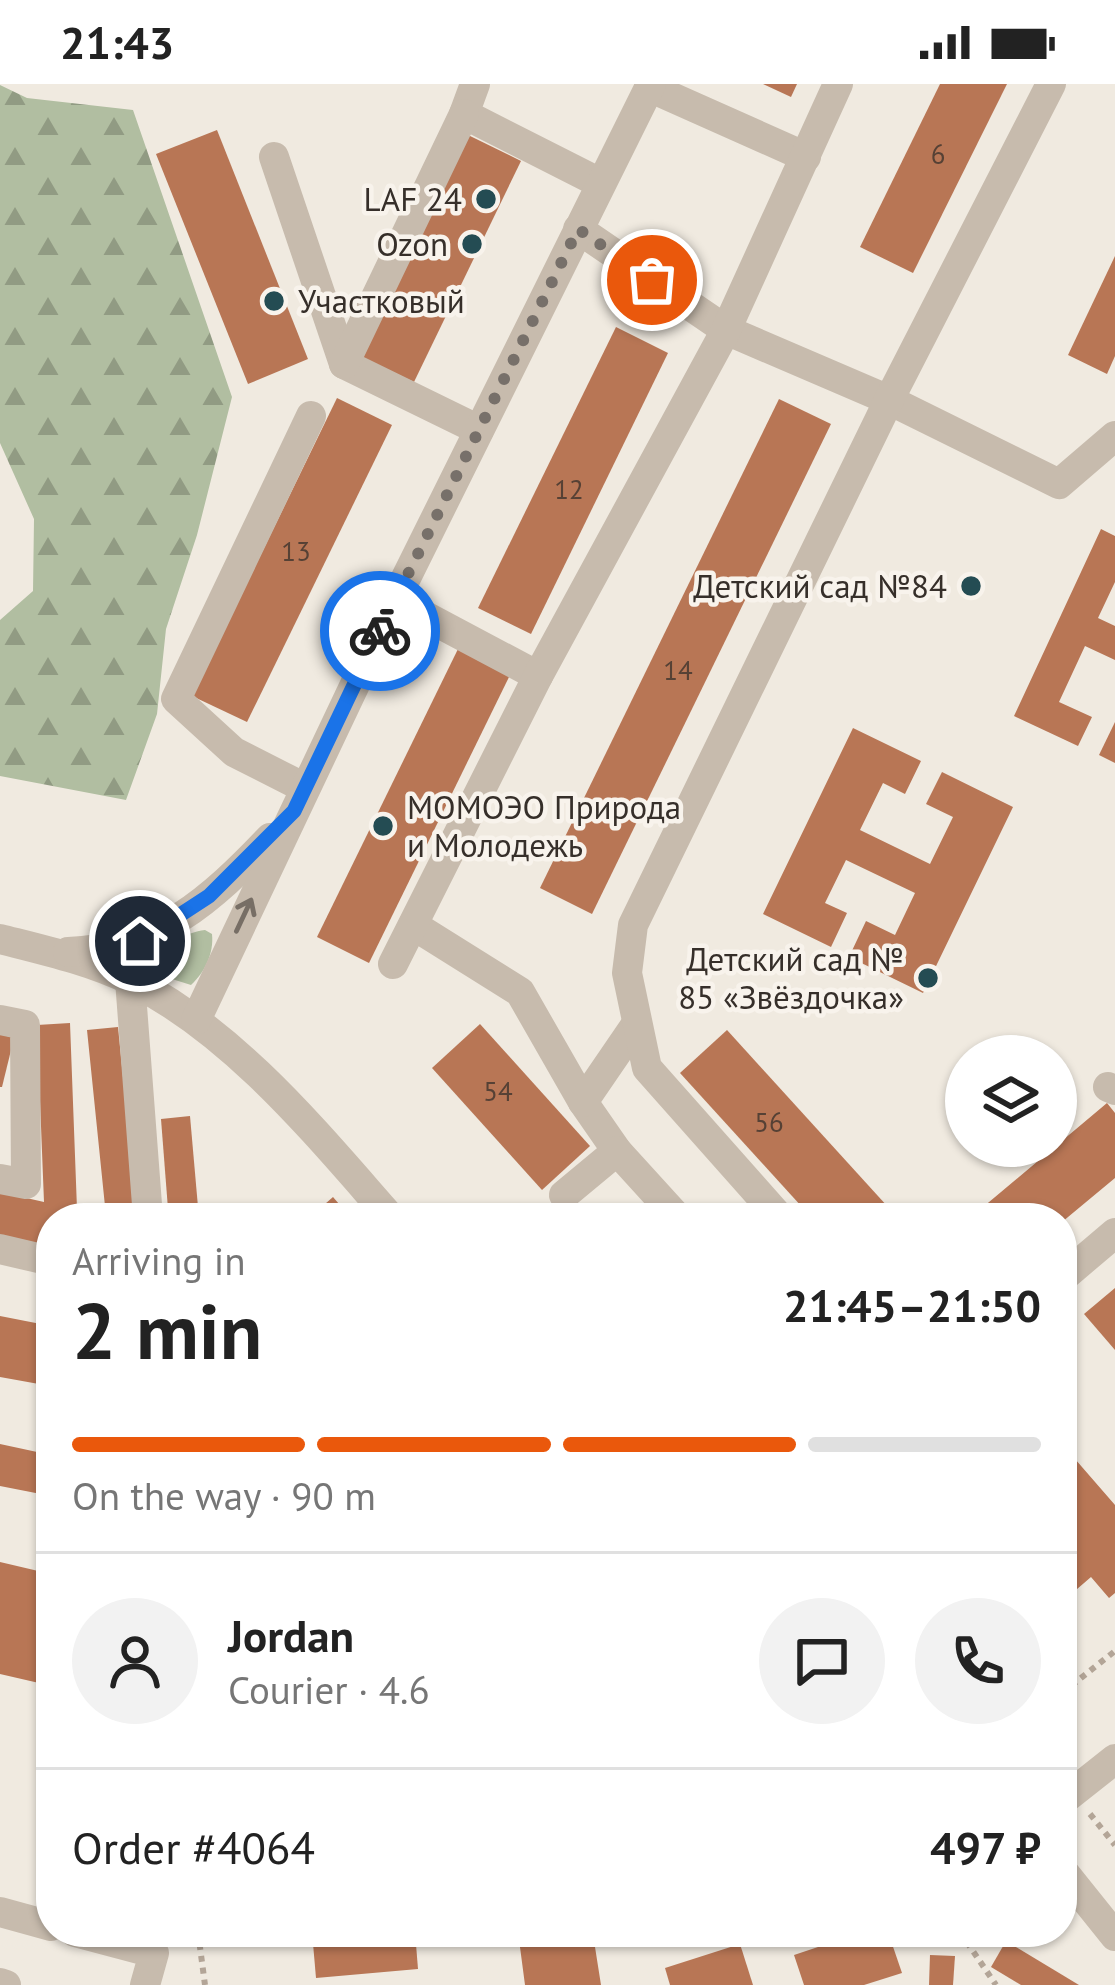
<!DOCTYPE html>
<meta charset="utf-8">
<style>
:root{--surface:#fff;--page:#f2f2f2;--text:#222;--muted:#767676;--line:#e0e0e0;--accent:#ea580c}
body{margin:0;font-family:"PT Sans",sans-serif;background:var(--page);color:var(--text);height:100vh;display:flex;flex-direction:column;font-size:45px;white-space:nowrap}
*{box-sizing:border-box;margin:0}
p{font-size:39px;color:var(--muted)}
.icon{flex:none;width:66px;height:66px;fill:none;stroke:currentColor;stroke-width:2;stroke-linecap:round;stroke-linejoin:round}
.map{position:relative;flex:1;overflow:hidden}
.sheet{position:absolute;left:36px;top:1119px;width:1041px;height:744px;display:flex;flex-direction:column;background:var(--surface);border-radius:48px;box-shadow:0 3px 9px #0004}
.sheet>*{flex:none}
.tools{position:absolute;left:945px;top:951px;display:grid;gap:24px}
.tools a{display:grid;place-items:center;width:132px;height:132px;border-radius:50%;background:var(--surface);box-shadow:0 3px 9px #0004;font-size:60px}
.pin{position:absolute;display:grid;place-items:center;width:102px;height:102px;color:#fff;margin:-51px;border:6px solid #fff;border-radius:50%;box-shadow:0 3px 12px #0007}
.courier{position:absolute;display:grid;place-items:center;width:120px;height:120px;margin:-60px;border:9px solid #1a73e8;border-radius:50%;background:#fff;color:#222;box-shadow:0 3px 15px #0007}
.summary em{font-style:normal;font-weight:800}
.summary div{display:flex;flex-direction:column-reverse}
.summary{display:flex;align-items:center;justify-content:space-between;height:204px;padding:0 36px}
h1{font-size:78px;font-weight:800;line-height:90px}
.bar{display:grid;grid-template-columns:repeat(4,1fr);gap:18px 12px;align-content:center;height:144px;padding:0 36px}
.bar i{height:15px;border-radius:9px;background:var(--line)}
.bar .selected{background:var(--accent)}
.bar p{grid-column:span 4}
.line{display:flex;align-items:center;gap:30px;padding:0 36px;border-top:3px solid var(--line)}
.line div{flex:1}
.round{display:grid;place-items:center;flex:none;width:126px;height:126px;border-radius:63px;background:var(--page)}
.status{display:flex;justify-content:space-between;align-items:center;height:84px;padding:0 60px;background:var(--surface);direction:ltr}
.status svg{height:33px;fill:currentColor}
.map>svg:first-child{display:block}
</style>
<div class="status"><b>21:43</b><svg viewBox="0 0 49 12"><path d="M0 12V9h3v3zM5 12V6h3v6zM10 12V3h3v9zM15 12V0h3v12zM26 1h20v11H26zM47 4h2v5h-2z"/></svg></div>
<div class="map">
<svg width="1115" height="1901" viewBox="0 0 1115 1901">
<defs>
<pattern id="forest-firs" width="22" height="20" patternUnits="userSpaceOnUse" patternTransform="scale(3)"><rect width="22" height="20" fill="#b1bea1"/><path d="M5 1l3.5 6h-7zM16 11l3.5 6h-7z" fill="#919b83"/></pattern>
</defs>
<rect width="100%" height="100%" fill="#f0eae0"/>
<path fill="#b1bea1" d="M205,846L212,850C214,869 205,888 191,901L172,895L161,875C172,856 185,849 205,846Z"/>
<polygon fill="url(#forest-firs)" points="0,1 27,14 133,26 232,313 197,451 166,545 157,630 126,716 0,692 0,536 33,507 34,435 0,359"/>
<g fill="#b87655">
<polygon points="763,0 797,0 791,13"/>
<polygon points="940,0 1007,0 913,189 860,163"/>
<polygon points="217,46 308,275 248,300 156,70"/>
<polygon points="466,50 521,77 414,298 358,272"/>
<polygon points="1115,172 1115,272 1107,290 1068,271"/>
<polygon points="616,243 668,269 531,550 478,524"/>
<polygon points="337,314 392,341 247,638 192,612"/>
<polygon points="779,315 831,340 592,830 540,804"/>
<polygon points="1101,445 1115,452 1115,498 1098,534 1115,542 1115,576 1085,562 1059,618 1092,633 1078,662 1014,632"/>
<polygon points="458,565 510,591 369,879 317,853"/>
<polygon points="1115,638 1115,679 1099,671"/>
<polygon points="853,644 921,677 905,710 883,699 860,746 930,780 953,733 926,720 942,688 1013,723 923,909 849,873 866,837 895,851 915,809 846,776 825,819 847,829 831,863 763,830"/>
<polygon points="70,939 77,1125 106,1132 87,946 118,943 137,1134 51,1134 51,1163 0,1151 0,1108 44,1118 37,941"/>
<polygon points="480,940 590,1062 542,1106 432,984"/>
<polygon points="727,946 898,1134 812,1134 680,989"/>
<polygon points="0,950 14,954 2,1003 0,1003"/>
<polygon points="1107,1019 1115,1029 1115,1094 1062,1138 1062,1134 970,1134"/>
<polygon points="190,1032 198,1123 168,1125 161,1035"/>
<polygon points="333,1113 351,1134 309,1134"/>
<polygon points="626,1119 641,1134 609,1134"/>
<polygon points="1115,1204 1115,1266 1084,1230"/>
<polygon points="0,1232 51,1242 50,1302 0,1293"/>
<polygon points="0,1360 51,1371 51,1412 0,1402"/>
<polygon points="1062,1360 1115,1421 1115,1509 1109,1514 1091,1493 1062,1518"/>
<polygon points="0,1478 51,1490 51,1550 39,1599 0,1590"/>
<polygon points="312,1848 415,1848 418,1885 316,1894"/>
<polygon points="518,1848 612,1848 613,1860 595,1863 601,1901 525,1901"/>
<polygon points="863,1848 888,1848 902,1889 864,1901 804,1901 794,1871"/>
<polygon points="1006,1857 1079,1901 1021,1901 991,1883"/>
<polygon points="740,1860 753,1901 670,1901 665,1884"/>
<polygon points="930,1871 955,1872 953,1901 929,1901"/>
</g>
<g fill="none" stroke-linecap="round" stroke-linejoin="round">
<g stroke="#b3a597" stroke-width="6" stroke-dasharray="6 6" stroke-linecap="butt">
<polyline points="1062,1609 1115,1567"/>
<polyline points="1090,1730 1115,1761"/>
<polyline points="198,1848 205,1901"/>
<polyline points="960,1848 996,1901"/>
</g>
<g stroke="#c7bbad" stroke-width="30">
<polyline points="475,0 464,30 600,99"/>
<polyline points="649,3 806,73"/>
<polyline points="274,73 344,280 479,346"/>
<polyline points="578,145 726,246 889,316 1059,400 1115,352"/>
<polyline points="344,280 464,30"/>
<polyline points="395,516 538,592"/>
<polyline points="305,704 234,668 176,615 311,332"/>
<polyline points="413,841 520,908 583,1018 617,1067 678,1134"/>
<path d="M0,855C43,866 92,877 132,897C236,950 315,1048 391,1134"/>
<path d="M68,868C157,865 211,816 270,754"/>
<polyline points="393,880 538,592 726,246 838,0"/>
<polyline points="130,896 148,1134"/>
<polyline points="0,936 25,941 26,1100 0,1095"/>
<polyline points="196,936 395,516 651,0"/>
<polyline points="1108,1003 1115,1006"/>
<polyline points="583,1018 635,942"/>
<polyline points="564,1111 617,1067"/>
<polyline points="780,1134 647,984 627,889 633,841 889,316 1051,0"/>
<polyline points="0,1165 51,1177"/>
<polyline points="1062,1194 1115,1149"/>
<polyline points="1062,1717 1115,1675"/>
<polyline points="1062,1786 1115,1852"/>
<polyline points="0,1828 51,1842"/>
<polyline points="75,1848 154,1869 145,1901"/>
<polyline points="0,1899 6,1901"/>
</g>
</g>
<defs><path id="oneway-shaft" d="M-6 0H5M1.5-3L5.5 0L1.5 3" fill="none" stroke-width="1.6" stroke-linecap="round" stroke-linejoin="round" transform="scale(3)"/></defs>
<use stroke="#776e65" href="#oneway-shaft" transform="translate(244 831) rotate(-65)"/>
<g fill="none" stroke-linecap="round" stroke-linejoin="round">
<polyline stroke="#77706a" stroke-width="12" stroke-dasharray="0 21.6" points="380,547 578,145 652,196"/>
<polyline stroke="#1a73e8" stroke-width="15" points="140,857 209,812 294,727 380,547"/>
</g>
<g fill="#244c53" stroke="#f8f3ec" stroke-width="4.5">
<circle cx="486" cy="115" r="12"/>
<circle cx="472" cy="160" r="12"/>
<circle cx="274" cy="217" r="12"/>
<circle cx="971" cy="502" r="12"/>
<circle cx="383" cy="742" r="12"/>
<circle cx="928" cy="894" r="12"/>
</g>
<g text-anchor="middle" stroke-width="9" stroke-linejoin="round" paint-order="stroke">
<g font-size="27" fill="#564135">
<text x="938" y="80">6</text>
<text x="569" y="415">12</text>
<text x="296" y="477">13</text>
<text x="678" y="596">14</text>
<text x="498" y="1017">54</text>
<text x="769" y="1048">56</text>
</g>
<g font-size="33" fill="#362f2a" stroke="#f8f3ec" text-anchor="end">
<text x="462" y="127">LAF 24</text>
<text x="448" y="172">Ozon</text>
<text x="298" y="229" text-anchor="start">Участковый</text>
<text x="947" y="514">Детский сад №84</text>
<text x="407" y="735" text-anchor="start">МОМОЭО Природа<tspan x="407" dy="38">и Молодежь</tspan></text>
<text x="904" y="887">Детский сад №<tspan x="904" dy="38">85 «Звёздочка»</tspan></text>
</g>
</g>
</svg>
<div class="tools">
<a><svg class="icon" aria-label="layers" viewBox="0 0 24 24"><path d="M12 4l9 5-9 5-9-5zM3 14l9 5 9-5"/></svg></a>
</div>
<div class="pin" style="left:652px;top:196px;background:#ea580c"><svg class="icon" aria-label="bag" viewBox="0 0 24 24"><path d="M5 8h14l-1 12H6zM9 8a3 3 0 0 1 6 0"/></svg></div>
<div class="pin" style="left:140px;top:857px;background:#1f2937"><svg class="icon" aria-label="home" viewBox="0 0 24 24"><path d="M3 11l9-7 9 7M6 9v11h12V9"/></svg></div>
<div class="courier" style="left:380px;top:547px"><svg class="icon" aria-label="bike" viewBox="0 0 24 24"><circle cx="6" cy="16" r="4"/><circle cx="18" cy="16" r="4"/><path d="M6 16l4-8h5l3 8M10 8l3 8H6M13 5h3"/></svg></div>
<section class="sheet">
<div class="summary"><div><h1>2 min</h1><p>Arriving in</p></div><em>21:45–21:50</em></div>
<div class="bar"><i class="selected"></i><i class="selected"></i><i class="selected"></i><i></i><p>On the way · 90 m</p></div>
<div class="line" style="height:216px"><a class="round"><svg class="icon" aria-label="person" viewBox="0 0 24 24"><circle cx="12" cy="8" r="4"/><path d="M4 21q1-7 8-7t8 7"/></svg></a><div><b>Jordan</b><p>Courier · 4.6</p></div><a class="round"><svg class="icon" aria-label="chat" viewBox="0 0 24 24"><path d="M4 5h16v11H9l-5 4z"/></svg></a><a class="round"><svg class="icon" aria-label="phone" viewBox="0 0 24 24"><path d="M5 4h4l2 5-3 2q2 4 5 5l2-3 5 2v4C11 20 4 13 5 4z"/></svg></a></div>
<div class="line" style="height:156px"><div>Order #4064</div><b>497 ₽</b></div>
</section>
</div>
